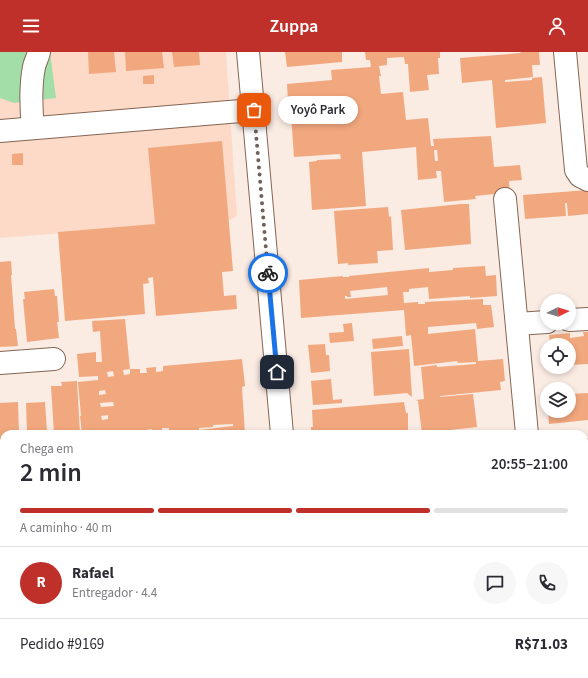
<!DOCTYPE html>
<html lang="pt">
<meta charset="utf-8">
<style>
:root{--surface:#fff;--page:#f7f7f7;--text:#2b2b33;--muted:#7c7c81;--line:#e1e1e2;--accent:#be3029}
body{margin:0;font-family:"Source Sans 3",sans-serif;background:var(--page);color:var(--text);height:100vh;display:flex;flex-direction:column;font-size:15px;white-space:nowrap}
*{box-sizing:border-box;margin:0}
p{font-size:13px;color:var(--muted)}
.icon{flex:none;width:22px;height:22px;fill:none;stroke:currentColor;stroke-width:2;stroke-linecap:round;stroke-linejoin:round}
.map{position:relative;flex:1;overflow:hidden}
.drawer{position:absolute;left:0px;top:378px;width:588px;height:248px;display:flex;flex-direction:column;background:var(--surface);border-radius:12px 12px 0 0;box-shadow:0 2px 6px #0003}
.drawer>*{flex:none}
.needle{width:26px;rotate:85deg}
.buttons{position:absolute;left:540px;top:242px;display:grid;gap:8px}
.buttons a{display:grid;place-items:center;width:36px;height:36px;border-radius:50%;background:var(--surface);box-shadow:0 2px 6px #0003;font-size:20px}
.pin{position:absolute;display:grid;place-items:center;width:34px;height:34px;color:#fff;margin:-17px;border-radius:8px;box-shadow:0 2px 6px #0006}
.courier{position:absolute;display:grid;place-items:center;width:40px;height:40px;margin:-20px;border:3px solid #1a73e8;border-radius:50%;background:#fff;color:#222;box-shadow:0 1px 5px #0007}
.bubble{position:absolute;height:28px;border-radius:14px;background:var(--surface);box-shadow:0 2px 6px #0003;font-size:13px;font-weight:600;line-height:28px;text-align:center}
.summary em{font-style:normal;font-weight:600}
.summary div{display:flex;flex-direction:column-reverse}
.summary{display:flex;align-items:center;justify-content:space-between;height:68px;padding:0 20px}
h1{font-size:26px;font-weight:600;line-height:30px}
.bar{display:grid;grid-template-columns:repeat(4,1fr);gap:6px 4px;align-content:center;height:48px;padding:0 20px}
.bar i{height:5px;border-radius:3px;background:var(--line)}
.bar .on{background:var(--accent)}
.bar p{grid-column:span 4}
.line{display:flex;align-items:center;gap:10px;padding:0 20px;border-top:1px solid var(--line)}
.line div{flex:1}
.round{display:grid;place-items:center;flex:none;width:42px;height:42px;border-radius:21px;background:var(--page)}
header{display:flex;justify-content:space-between;align-items:center;height:52px;padding:0 20px;background:var(--accent);color:#fff;font-size:18px;font-weight:600}
.map>svg:first-child{display:block}
</style>
<header><svg class="icon" aria-label="menu" viewBox="0 0 24 24"><path d="M4 6h16M4 12h16M4 18h16"/></svg>Zuppa<svg class="icon" aria-label="person" viewBox="0 0 24 24"><circle cx="12" cy="8" r="4"/><path d="M4 21q1-7 8-7t8 7"/></svg></header>
<div class="map">
<svg width="588" height="626" viewBox="0 0 588 626">
<rect width="100%" height="100%" fill="#faebe3"/>
<polygon fill="#fddac7" points="0,0 226,0 237,164 230,168 0,186"/>
<polygon fill="#a3dda7" points="0,0 50,0 56,46 14,51 0,46"/>
<g fill="#f2a87e" fill-rule="evenodd">
<polygon points="88,0 114,0 116,20 89,22"/>
<polygon points="125,0 162,0 164,16 126,19"/>
<polygon points="172,0 199,0 200,13 174,15"/>
<polygon points="285,0 342,0 342,10 287,15"/>
<path d="M365,0H440V6H438L439,22L427,23L429,38L410,40L408,12H405L404,5L387,6V13L379,14L381,24H379L381,42L403,40L406,68L428,66L431,94H434L433,87L491,84L494,115L520,113L522,128L509,129L510,145L494,146V142L475,144L476,147L444,150L441,119H436L437,126L418,128L416,95L362,100L366,154L312,158L309,110L317,109V108L341,107L340,102L294,105L290,49L288,50L287,32L332,28L331,18L371,15L370,8H366ZM434,98H437L438,109H435Z"/>
<polygon points="520,0 539,0 540,13 532,13 533,25 505,28 505,30 532,28 532,26 542,25 546,71 496,76 492,28 462,31 460,6 521,1"/>
<polygon points="154,23 154,32 143,32 143,24"/>
<polygon points="222,89 233,219 222,220 224,244 236,243 237,257 156,264 153,225 148,226 149,231 143,232 145,262 65,269 58,180 155,172 148,96"/>
<polygon points="23,101 23,113 12,113 12,102"/>
<polygon points="588,138 588,162 568,164 567,151 565,151 566,164 525,167 523,143"/>
<polygon points="461,152 469,152 471,192 405,198 401,158"/>
<polygon points="388,155 389,165 391,164 393,198 377,199 378,211 348,213 348,211 338,212 334,159"/>
<polygon points="11,209 12,223 11,223 15,277 16,277 18,294 0,295 0,210"/>
<path d="M485,214L486,224L496,223L497,244L470,246V244L429,247L428,235L409,237V240H403L404,251L418,250V252H425V250L483,247V253H491L494,275L477,277L476,271L428,275V282L475,277L478,309L503,307L505,329L500,330L501,338L440,344V345L473,342L477,375L441,379L442,382H422L418,349L416,348L424,347L421,315L437,313V315L476,312V310L458,311L457,309L414,314L411,283L406,284L404,258L301,266L299,228L343,224V225H349V224L429,216V220L453,218V216ZM387,235L388,243L345,247V244H347V245H351L350,239Z"/>
<polygon points="54,237 55,244 57,244 59,270 57,270 59,286 27,290 23,247 25,247 24,240"/>
<path d="M125,267L130,317L123,318L124,323L130,322V317H140V321H147L146,316L156,315V320L163,319V314L242,307L245,334L242,335L245,382H164V381L169,380V376H162V382H153L152,377L145,378V382H136V379L129,380V382H120L119,381L113,382H82L80,364H81L78,330L98,328V324L79,325L77,302L96,300V310H102L100,279L93,280L92,269ZM113,319L114,324L108,325L107,320ZM105,338L106,342L99,343V339ZM113,350L114,354L101,355L100,351ZM108,363V367L102,368L101,364ZM233,372V374L199,378V376L213,375V373Z"/>
<polygon points="352,271 354,289 330,291 329,281 344,280 343,272"/>
<polygon points="583,280 588,280 588,312 569,313 569,293 550,293 549,283 570,281 570,286 584,284"/>
<polygon points="402,284 403,294 373,297 372,287"/>
<polygon points="325,292 326,303 329,303 330,319 311,321 308,293"/>
<polygon points="409,297 412,345 407,341 374,344 371,300"/>
<polygon points="331,327 333,348 342,347 342,351 313,353 311,329"/>
<polygon points="77,329 80,382 54,382 51,334 62,334 61,330"/>
<polygon points="588,341 588,368 549,372 548,359 569,359 569,342"/>
<polygon points="18,350 19,382 4,382 4,396 0,396 0,351"/>
<polygon points="45,350 47,380 52,379 52,382 26,382 26,380 27,380 26,351"/>
<polygon points="404,350 406,361 408,361 408,382 311,382 311,375 313,375 312,358"/>
<polygon points="588,386 588,429 584,430 584,387"/>
<rect x="584" y="469" width="4" height="26"/>
<polygon points="4,496 4,532 3,532 0,497"/>
<polygon points="4,571 4,588 0,589 0,572"/>
<polygon points="584,592 588,592 588,626 565,626 565,622 584,622"/>
<rect x="84" y="622" width="56" height="4"/>
<polygon points="141,622 265,622 266,626 141,626"/>
<polygon points="361,622 398,622 399,626 361,626"/>
<rect x="401" y="622" width="13" height="4"/>
<rect x="452" y="622" width="62" height="4"/>
<polygon points="39,623 39,626 12,626 12,625"/>
</g>
<g fill="none" stroke-linecap="round" stroke-linejoin="round">
<g stroke="#846553" stroke-width="24">
<g id="minor">
<polyline points="248,0 282,382"/>
<polyline points="565,0 576,118 580,124 588,128"/>
<path d="M33,76C31,56 30,35 34,15C35,10 38,5 39,0"/>
<polyline points="0,79 253,58"/>
<polyline points="505,147 527,382"/>
<polyline points="569,268 588,267"/>
<polyline points="517,272 547,270"/>
<polyline points="0,311 54,307"/>
<polyline points="0,561 4,560"/>
<polyline points="584,579 588,579"/>
<polyline points="303,622 303,626"/>
<polyline points="548,622 549,626"/>
</g>
</g>
<use href="#minor" stroke="#fff" stroke-width="22"/>
</g>
<g fill="none" stroke-linecap="round" stroke-linejoin="round">
<polyline stroke="#70625b" stroke-width="4" stroke-dasharray="0 7.2" points="254,58 268,221"/>
<polyline stroke="#1a73e8" stroke-width="5" points="268,221 277,320"/>
</g>
</svg>
<div class="buttons">
<a><svg class="needle" viewBox="-14 -14 28 28"><path d="M0-13l5 13h-10z" fill="#e53935"/><path d="M0 13l5-13h-10z" fill="#7c7c81"/></svg></a>
<a><svg class="icon" aria-label="locate" viewBox="0 0 24 24"><circle cx="12" cy="12" r="6"/><path d="M12 2v4M12 18v4M2 12h4M18 12h4"/></svg></a>
<a><svg class="icon" aria-label="layers" viewBox="0 0 24 24"><path d="M12 4l9 5-9 5-9-5zM3 14l9 5 9-5"/></svg></a>
</div>
<div class="pin" style="left:254px;top:58px;background:#ea580c"><svg class="icon" aria-label="bag" viewBox="0 0 24 24"><path d="M5 8h14l-1 12H6zM9 8a3 3 0 0 1 6 0"/></svg></div>
<div class="pin" style="left:277px;top:320px;background:#1f2937"><svg class="icon" aria-label="home" viewBox="0 0 24 24"><path d="M3 11l9-7 9 7M6 9v11h12V9"/></svg></div>
<div class="courier" style="left:268px;top:221px"><svg class="icon" aria-label="bike" viewBox="0 0 24 24"><circle cx="6" cy="16" r="4"/><circle cx="18" cy="16" r="4"/><path d="M6 16l4-8h5l3 8M10 8l3 8H6M13 5h3"/></svg></div>
<div class="bubble" style="left:278px;top:44px;width:80px">Yoyô Park</div>
<section class="drawer">
<div class="summary"><div><h1>2 min</h1><p>Chega em</p></div><em>20:55–21:00</em></div>
<div class="bar"><i class="on"></i><i class="on"></i><i class="on"></i><i></i><p>A caminho · 40 m</p></div>
<div class="line" style="height:72px"><b class="round" style="background:var(--accent);color:#fff">R</b><div><b>Rafael</b><p>Entregador · 4.4</p></div><a class="round"><svg class="icon" aria-label="chat" viewBox="0 0 24 24"><path d="M4 5h16v11H9l-5 4z"/></svg></a><a class="round"><svg class="icon" aria-label="phone" viewBox="0 0 24 24"><path d="M5 4h4l2 5-3 2q2 4 5 5l2-3 5 2v4C11 20 4 13 5 4z"/></svg></a></div>
<div class="line" style="height:52px"><div>Pedido #9169</div><b>R$71.03</b></div>
</section>
</div>
